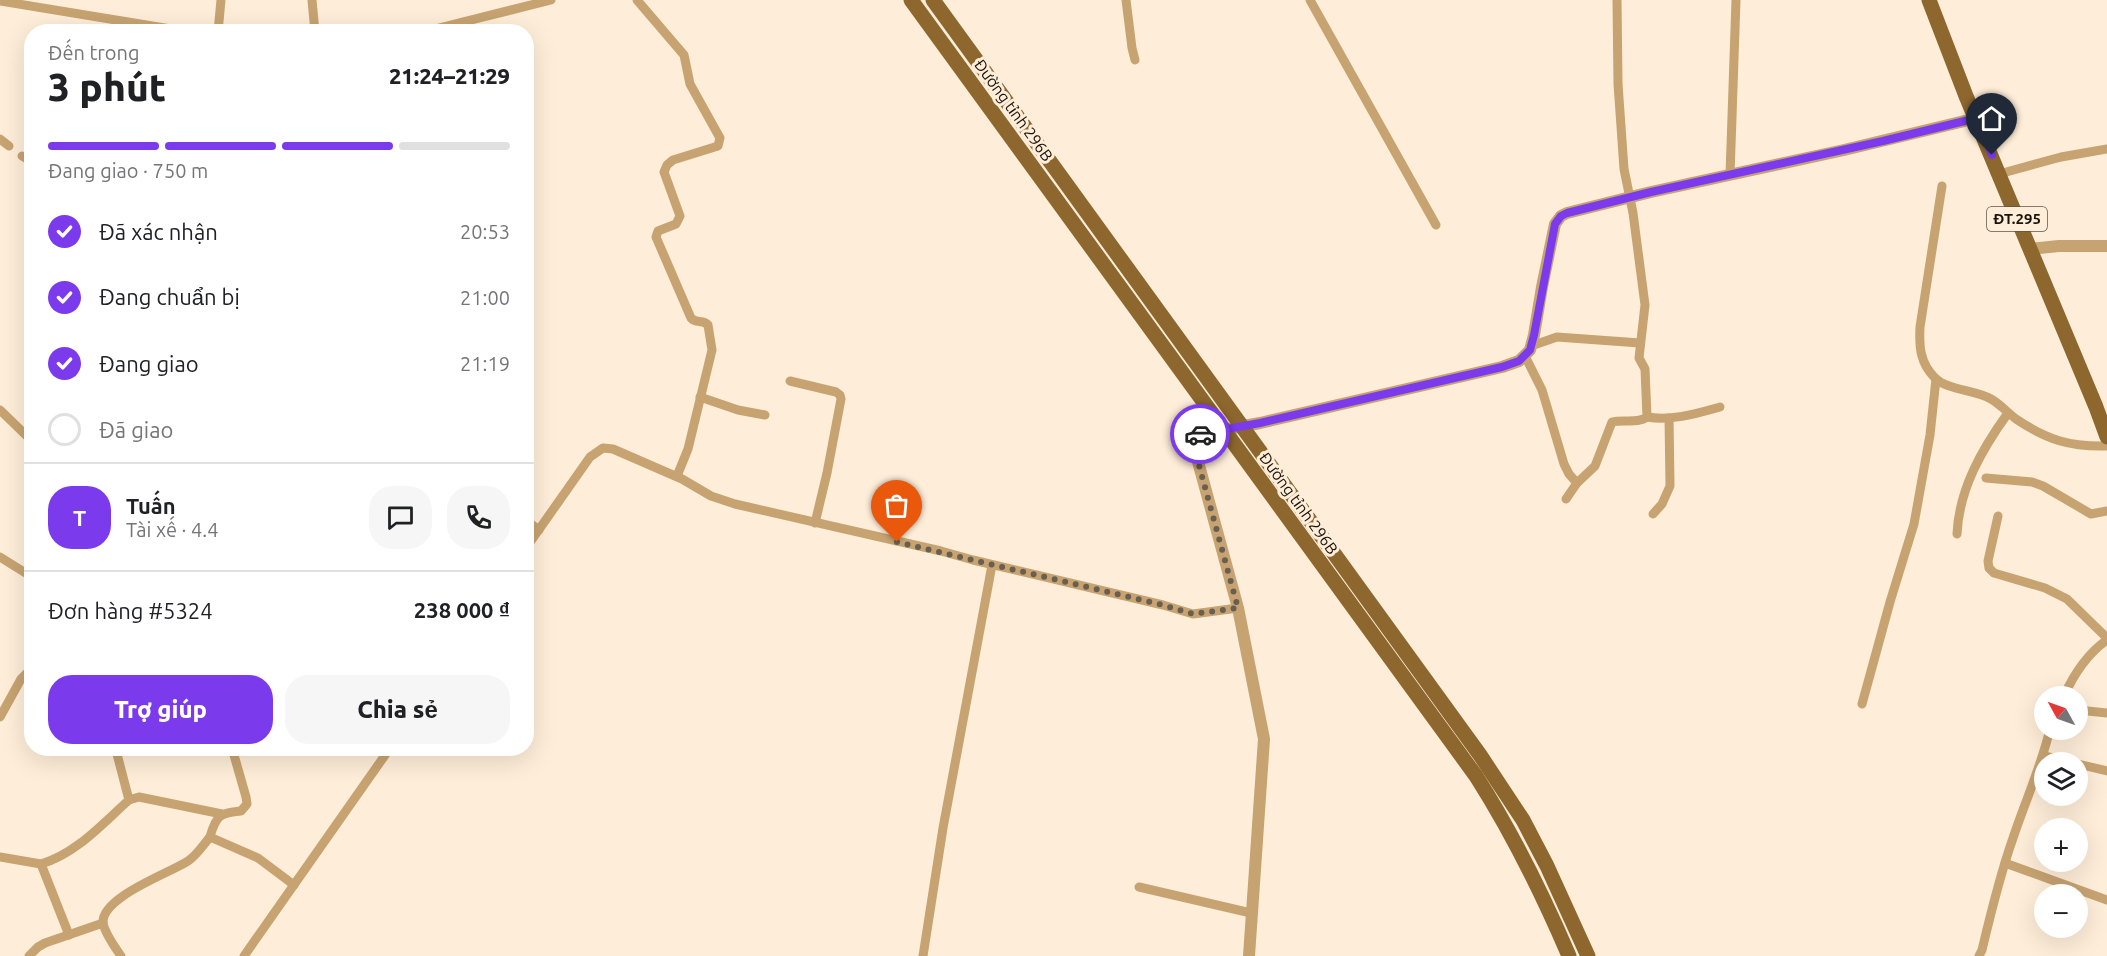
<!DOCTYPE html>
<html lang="vi">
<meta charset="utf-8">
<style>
:root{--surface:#fff;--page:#f6f6f6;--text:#202124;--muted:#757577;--line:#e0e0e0;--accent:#7c3aed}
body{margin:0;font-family:Ubuntu,sans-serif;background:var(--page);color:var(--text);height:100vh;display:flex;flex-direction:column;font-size:22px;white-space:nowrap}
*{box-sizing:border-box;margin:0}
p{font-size:20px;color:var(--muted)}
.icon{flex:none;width:33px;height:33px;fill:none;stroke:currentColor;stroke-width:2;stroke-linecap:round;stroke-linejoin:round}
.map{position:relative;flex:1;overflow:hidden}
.panel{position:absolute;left:24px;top:24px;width:510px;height:732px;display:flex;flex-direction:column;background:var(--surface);border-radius:24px;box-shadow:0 6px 24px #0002}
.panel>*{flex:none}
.needle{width:39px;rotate:310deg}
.tools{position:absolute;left:2034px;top:686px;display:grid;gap:12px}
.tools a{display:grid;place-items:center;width:54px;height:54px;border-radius:50%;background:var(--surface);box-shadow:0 6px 24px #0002;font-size:30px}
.pin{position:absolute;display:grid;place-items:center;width:51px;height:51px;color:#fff;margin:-62px -26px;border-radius:50% 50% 50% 0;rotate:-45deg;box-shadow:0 0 6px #0007}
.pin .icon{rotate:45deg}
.courier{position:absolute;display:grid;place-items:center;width:60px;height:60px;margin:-30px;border:4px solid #7c3aed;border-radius:50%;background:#fff;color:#222;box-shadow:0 2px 8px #0007}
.overview em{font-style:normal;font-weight:800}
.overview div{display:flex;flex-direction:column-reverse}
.overview{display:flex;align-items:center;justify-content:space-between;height:102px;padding:0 24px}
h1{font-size:39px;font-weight:800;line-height:45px}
.bar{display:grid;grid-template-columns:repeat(4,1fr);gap:9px 6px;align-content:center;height:72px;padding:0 24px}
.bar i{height:8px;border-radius:4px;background:var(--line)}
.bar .on{background:var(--accent)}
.bar p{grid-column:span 4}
.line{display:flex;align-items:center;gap:15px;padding:0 24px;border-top:2px solid var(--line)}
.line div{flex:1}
.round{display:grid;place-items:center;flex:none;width:63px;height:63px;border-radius:24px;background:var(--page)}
ol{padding:0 24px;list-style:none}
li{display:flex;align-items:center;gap:18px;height:66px}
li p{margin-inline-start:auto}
li .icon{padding:6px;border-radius:50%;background:var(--accent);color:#fff;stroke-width:4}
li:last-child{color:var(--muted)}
li i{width:33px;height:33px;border:3px solid var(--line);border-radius:50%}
.cta{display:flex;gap:12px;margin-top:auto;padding:12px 24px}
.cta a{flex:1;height:69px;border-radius:24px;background:var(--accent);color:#fff;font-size:24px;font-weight:800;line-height:69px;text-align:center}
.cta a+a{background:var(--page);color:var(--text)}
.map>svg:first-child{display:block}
</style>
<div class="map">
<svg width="2107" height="956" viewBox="0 0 2107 956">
<rect width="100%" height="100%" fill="#feedd8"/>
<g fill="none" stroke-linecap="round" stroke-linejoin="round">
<g stroke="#c7a371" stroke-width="9">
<polyline points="312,0 315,32"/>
<path d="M637,0L684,55L690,84L720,138L718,146L673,160L667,165L664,172L680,216L676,224L658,231L656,237L691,318C696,324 703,319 708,325L712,350L688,449L677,476"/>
<polyline points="1126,0 1132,48 1135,60"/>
<polyline points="1310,0 1436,225"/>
<polyline points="0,1 189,32"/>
<polyline points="218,32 221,0"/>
<polyline points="423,32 551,0"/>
<polyline points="0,139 9,146"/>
<polyline points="22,156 32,162"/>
<polyline points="1999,174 2061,157 2107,149"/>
<polyline points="1730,175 1736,0"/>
<path d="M1942,186L1920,327C1919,347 1920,363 1935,378C1947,390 1975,390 1991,399C2000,404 2008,413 2016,419C2047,440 2070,447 2107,446"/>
<polyline points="1531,346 1557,337 1640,343"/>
<polyline points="1525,356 1542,390 1564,464 1569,474 1577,483"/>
<polyline points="790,381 836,392 840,395 841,399 827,473 815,523"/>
<polyline points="700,397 738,410 765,415"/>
<polyline points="0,410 32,441"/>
<path d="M1647,417C1672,421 1695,414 1720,407"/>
<polyline points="1986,478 2032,482 2043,486 2091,514 2107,511"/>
<path d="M1566,499L1577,483L1595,466L1612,422C1623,419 1638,424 1647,417L1645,369L1639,358L1645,305L1633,213L1624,169L1618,84L1617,0"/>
<polyline points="1653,514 1662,504 1670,486 1669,418"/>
<polyline points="1998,516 1988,561 1989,568 1994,573 2045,588 2067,599 2107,638"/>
<polyline points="526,520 539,530"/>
<path d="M1957,534C1959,489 1982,449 2008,413"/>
<polyline points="526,548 590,457 603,448 613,449 682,479 711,496 735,504 941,551 973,560 1163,605 1193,614 1238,608"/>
<polyline points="0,557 32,577"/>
<path d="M2064,696C2074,674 2087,654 2107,640"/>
<polyline points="1862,704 1890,602 1914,524 1930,435 1936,379"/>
<polyline points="2078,710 2107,713"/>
<polyline points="0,717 21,679 32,668"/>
<path d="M232,748L246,797L247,804L241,811C220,813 216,815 210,837L258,858L294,885"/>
<polyline points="117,754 129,800"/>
<polyline points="2044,756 2071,762"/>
<polyline points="2078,764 2107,771"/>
<polyline points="0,857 41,864"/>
<polyline points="2005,863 2107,900"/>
<polyline points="1139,887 1251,913"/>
<path d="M69,935L41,864C76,854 103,823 129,800L139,797L222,814"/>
<polyline points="29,956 38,947 45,943 103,923"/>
<path d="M121,956C115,947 105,934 103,923C101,897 170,873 188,861C197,855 203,845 210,837"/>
<polyline points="244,956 390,748"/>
<polyline points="923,956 943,828 992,565"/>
<path d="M1979,956L1982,950C1991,912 2000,875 2013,838C2025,802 2041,767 2050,729"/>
</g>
<g stroke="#c7a371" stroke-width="12">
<polyline points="2030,249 2059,246 2107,246"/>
<polyline points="1249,956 1264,739 1238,608 1191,436 1260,423 1502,367 1519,361 1530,350 1534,335 1542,287 1555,224 1561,216 1567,213 1651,192 1844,150 1977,118"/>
</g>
<g stroke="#8d672d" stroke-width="15">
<path d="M911,0L1476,776C1513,834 1542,893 1569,956"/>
<polyline points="933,0 1480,755 1523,820 1547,866 1588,956"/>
<polyline points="1929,0 1966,96 2096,407 2107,437"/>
</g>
</g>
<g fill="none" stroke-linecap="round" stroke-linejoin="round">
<polyline stroke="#695f51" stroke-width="6" stroke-dasharray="0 10.8" points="897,542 1163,605 1193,614 1238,608 1191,436 1200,434"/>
<polyline stroke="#7c3aed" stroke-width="8" points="1200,434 1260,423 1502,367 1519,361 1530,350 1534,335 1555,224 1561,216 1567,213 1651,192 1883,141 1977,118 1992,155"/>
</g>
<g text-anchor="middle" stroke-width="6" stroke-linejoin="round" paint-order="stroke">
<rect fill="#feedd8" stroke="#5e5447" stroke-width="1.5" x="1987" y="207" width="60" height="24" rx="4.5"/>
<g font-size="15" font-weight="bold" fill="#191209">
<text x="2017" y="224">ĐT.295</text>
</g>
<g font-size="16" fill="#191209" stroke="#feedd8">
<text transform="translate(1014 110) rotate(54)" y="6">Đường tỉnh 296B</text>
<text transform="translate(1299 503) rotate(54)" y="6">Đường tỉnh 296B</text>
</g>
</g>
</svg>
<div class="tools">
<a><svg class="needle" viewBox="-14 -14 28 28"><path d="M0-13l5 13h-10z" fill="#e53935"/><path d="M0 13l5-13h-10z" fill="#757577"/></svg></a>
<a><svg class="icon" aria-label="layers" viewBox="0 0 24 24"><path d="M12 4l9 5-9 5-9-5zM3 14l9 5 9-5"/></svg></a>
<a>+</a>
<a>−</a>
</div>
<div class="pin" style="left:897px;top:542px;background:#ea580c"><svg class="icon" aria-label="bag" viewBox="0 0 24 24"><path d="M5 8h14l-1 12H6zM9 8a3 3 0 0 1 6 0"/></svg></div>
<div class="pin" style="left:1992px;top:155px;background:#1f2937"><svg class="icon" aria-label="home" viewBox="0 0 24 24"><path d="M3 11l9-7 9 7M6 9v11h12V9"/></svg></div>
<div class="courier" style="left:1200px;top:434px"><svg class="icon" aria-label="car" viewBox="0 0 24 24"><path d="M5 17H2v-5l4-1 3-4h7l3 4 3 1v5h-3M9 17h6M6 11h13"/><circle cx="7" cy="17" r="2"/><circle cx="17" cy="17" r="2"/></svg></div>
<section class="panel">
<div class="overview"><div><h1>3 phút</h1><p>Đến trong</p></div><em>21:24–21:29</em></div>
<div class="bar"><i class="on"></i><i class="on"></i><i class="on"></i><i></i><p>Đang giao · 750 m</p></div>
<ol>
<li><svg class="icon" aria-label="check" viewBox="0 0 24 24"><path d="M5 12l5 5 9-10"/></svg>Đã xác nhận<p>20:53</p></li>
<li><svg class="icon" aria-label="check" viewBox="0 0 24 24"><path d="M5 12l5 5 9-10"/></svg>Đang chuẩn bị<p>21:00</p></li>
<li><svg class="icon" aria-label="check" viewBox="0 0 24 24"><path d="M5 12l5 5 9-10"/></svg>Đang giao<p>21:19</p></li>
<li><i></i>Đã giao</li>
</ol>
<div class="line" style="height:108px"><b class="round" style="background:var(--accent);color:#fff">T</b><div><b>Tuấn</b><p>Tài xế · 4.4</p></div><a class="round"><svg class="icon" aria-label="chat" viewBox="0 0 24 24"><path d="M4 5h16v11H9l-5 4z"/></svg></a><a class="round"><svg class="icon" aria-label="phone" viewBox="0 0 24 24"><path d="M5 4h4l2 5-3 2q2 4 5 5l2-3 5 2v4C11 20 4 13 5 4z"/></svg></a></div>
<div class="line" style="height:78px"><div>Đơn hàng #5324</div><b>238 000 ₫</b></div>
<div class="cta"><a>Trợ giúp</a><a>Chia sẻ</a></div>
</section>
</div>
